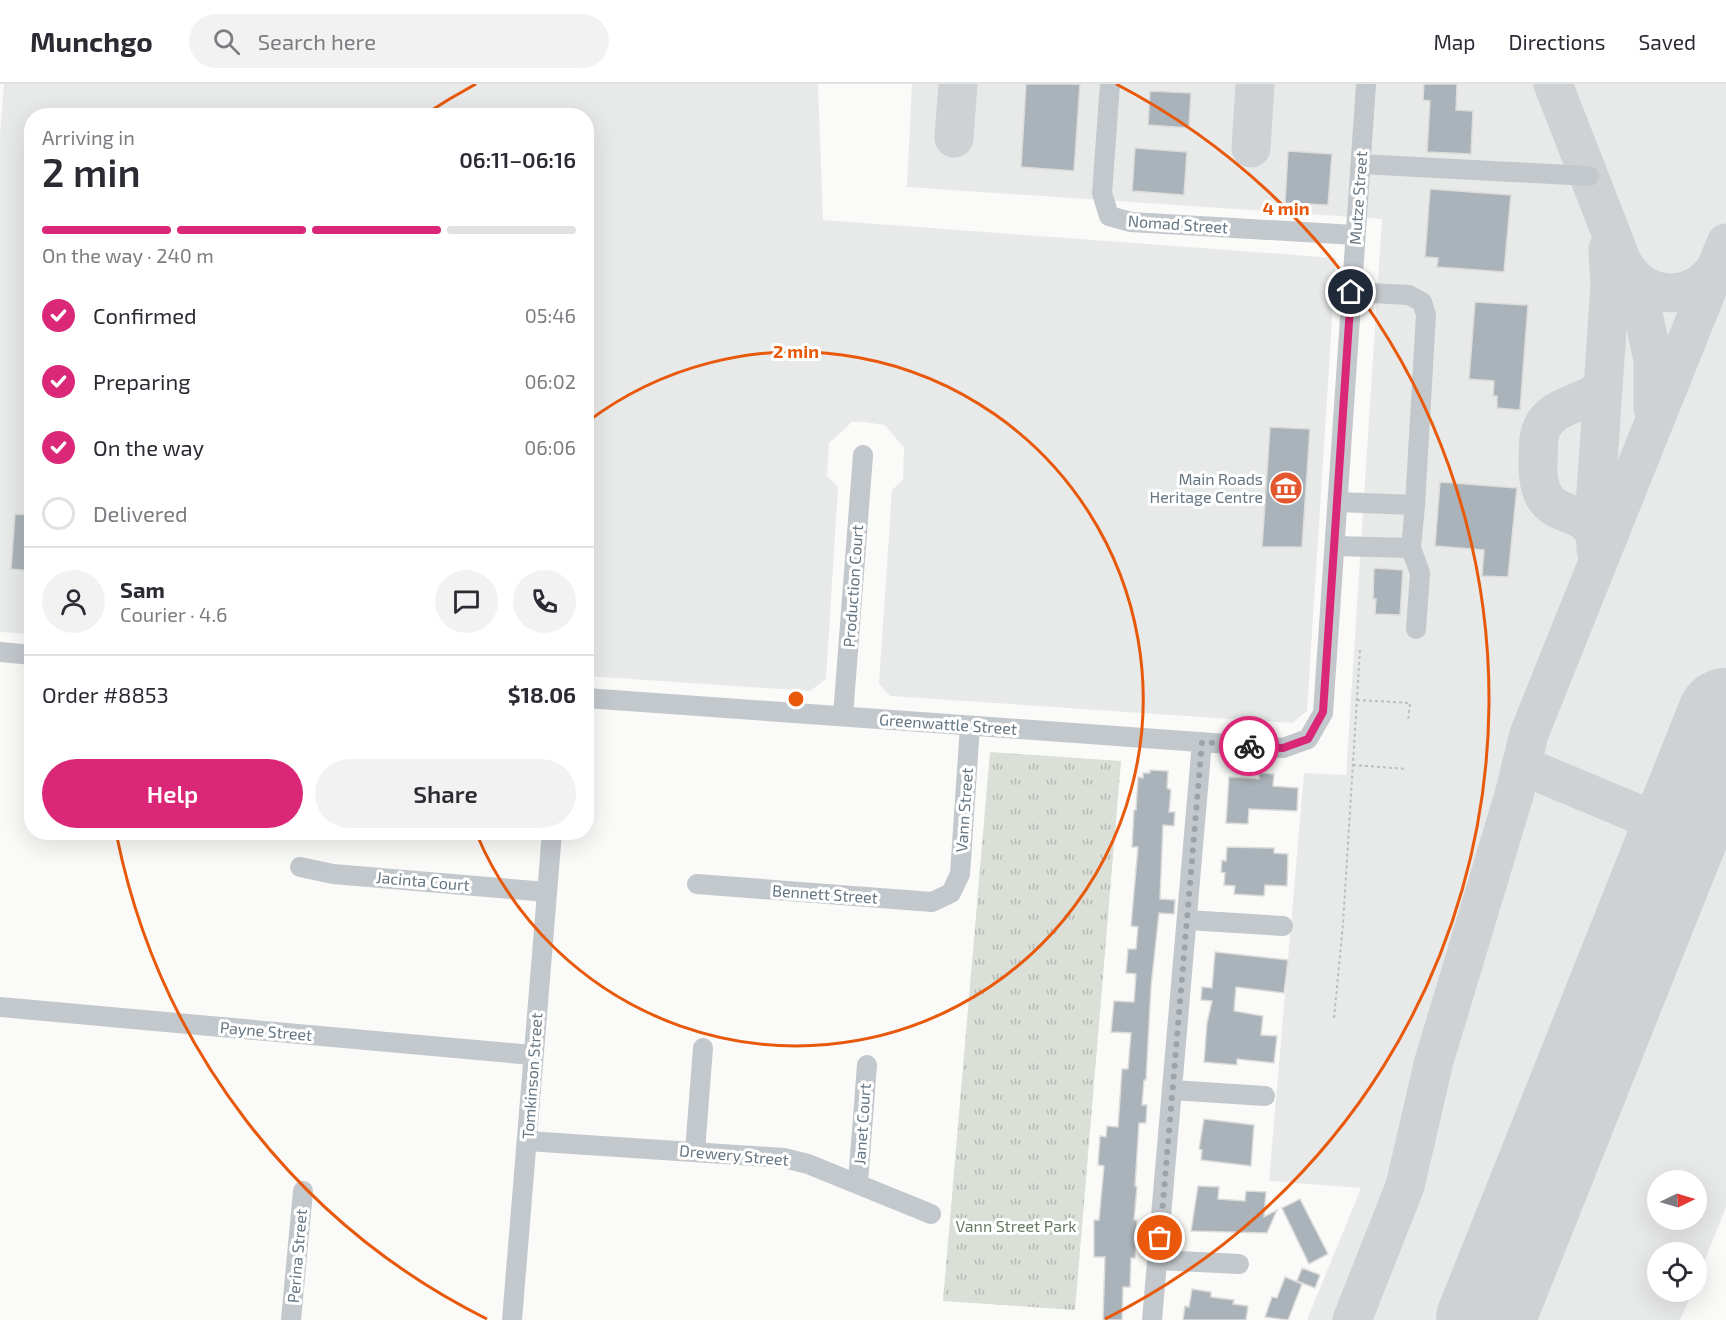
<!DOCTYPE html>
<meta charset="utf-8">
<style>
:root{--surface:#fff;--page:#f2f2f3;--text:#2b2b33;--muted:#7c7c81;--line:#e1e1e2;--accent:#db2777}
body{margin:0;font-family:"Exo 2",sans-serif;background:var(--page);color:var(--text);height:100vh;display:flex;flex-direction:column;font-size:22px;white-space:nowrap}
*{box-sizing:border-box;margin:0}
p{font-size:20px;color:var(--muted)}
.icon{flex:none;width:33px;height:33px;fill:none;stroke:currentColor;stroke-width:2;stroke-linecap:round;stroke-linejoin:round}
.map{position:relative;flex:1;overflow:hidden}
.drawer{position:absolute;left:24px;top:24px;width:570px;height:732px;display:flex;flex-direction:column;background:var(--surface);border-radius:24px;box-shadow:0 6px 24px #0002}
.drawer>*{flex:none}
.needle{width:39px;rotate:85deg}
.fabs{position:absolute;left:1647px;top:1086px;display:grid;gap:12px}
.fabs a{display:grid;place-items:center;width:60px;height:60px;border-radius:50%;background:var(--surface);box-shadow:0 6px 24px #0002;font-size:30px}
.pin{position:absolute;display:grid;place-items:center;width:51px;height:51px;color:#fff;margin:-26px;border:3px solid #fff;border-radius:50%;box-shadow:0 2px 6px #0007}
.courier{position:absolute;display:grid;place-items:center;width:60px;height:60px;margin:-30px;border:4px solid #db2777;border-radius:50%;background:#fff;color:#222;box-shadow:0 2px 8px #0007}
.summary em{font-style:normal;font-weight:600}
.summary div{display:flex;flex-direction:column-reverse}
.summary{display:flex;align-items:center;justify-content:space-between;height:102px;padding:0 18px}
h1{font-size:39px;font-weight:600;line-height:45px}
.bar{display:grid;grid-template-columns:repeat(4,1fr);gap:9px 6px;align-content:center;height:72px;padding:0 18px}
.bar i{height:8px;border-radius:4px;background:var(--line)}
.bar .current{background:var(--accent)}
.bar p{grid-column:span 4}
.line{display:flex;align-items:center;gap:15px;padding:0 18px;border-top:2px solid var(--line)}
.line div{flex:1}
.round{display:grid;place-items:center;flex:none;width:63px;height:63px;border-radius:32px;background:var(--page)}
ol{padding:0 18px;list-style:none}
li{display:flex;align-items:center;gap:18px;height:66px}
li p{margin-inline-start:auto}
li .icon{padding:6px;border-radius:50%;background:var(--accent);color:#fff;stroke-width:4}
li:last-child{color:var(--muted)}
li i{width:33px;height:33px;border:3px solid var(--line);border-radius:50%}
.primary-button{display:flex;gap:12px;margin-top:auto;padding:12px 18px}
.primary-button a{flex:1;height:69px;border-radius:36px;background:var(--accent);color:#fff;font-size:24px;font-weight:600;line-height:69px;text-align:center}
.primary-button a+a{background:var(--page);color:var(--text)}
header{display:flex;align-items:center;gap:36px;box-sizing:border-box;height:84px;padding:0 30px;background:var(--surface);border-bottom:2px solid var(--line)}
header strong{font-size:28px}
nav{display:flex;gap:33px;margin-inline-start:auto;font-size:21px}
.search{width:420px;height:54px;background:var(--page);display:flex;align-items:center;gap:15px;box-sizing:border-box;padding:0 21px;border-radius:33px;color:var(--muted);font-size:22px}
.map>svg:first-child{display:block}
</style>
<header>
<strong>Munchgo</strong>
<div class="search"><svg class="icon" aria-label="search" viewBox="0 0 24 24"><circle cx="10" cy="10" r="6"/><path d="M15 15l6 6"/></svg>Search here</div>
<nav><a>Map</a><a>Directions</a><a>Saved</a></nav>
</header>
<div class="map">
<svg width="1726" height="1236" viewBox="0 0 1726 1236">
<defs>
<pattern id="park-tufts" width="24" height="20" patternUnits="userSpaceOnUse" patternTransform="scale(1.5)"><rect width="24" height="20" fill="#dadfd7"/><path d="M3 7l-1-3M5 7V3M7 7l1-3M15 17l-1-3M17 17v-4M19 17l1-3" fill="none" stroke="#b4b9b4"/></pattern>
</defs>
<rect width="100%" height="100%" fill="#fafaf8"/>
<g fill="#e8e9e9" fill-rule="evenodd">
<polygon points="4,0 818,0 823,136 1336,174 1307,627 1292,639 890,612 879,600 892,406 903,396 904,364 885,341 864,338 852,338 829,359 827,392 838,403 826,595 810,607 587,592 586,32 32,32 31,550 0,548 0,51"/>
<path d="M912,0H1726V1123L1697,1196L1696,1168H1658V1208H1692L1680,1236H1307L1361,1104L1269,1097L1304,689L1346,691L1382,135L907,103ZM1658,1096H1696V1136H1658Z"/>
</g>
<polygon fill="url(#park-tufts)" points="990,668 1121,677 1075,1226 943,1217"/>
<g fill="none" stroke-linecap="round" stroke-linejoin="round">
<g stroke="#ced2d4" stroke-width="39">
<polyline points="1553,0 1644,234 1653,276 1653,324"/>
<polyline points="954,54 958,0"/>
<polyline points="1251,64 1255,0"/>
<path d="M1624,181C1647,218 1694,218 1717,182"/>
<path d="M1595,451C1580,416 1536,444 1538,377C1539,366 1537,354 1542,344C1553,317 1595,321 1603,299"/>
<polyline points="1596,466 1595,422 1610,202 1608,165"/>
<path d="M1521,681L1650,735C1659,741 1667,749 1668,761C1670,781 1629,873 1620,898"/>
<polyline points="1650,735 1670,735 1687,723 1726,631"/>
<polyline points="1352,1236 1405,1102 1434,977 1514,711 1529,650 1726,159"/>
</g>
<polyline stroke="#ced2d4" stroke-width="98" points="1485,1236 1726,633"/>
</g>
<g fill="#aab3b9" stroke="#dcdcda" stroke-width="1.5">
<polygon points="1026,0 1080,0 1074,87 1021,83"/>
<polygon points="1424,0 1457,0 1456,26 1473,27 1471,70 1427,68 1430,17 1423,16"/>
<polygon points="1150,7 1191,9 1189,44 1148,41"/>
<polygon points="1135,64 1187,68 1184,111 1132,107"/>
<polygon points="1288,67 1332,70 1328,121 1285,119"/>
<polygon points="1430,105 1511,111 1504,188 1437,183 1438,174 1425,173"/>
<polygon points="1475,218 1528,221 1520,326 1497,324 1497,312 1493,312 1494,297 1469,295"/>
<polygon points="1270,343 1310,345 1302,463 1262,463"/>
<polygon points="1440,398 1517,404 1508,493 1482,492 1484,466 1435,462"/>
<polygon points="15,430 32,431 32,487 11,485"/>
<polygon points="1374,484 1403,486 1400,531 1375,530 1376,515 1373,515"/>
<polygon points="1150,686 1168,687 1167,704 1171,706 1169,728 1175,728 1174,742 1163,741 1160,815 1175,816 1174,830 1159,829 1151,903 1146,996 1144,996 1142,1021 1147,1021 1146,1039 1139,1039 1135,1102 1137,1103 1134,1136 1137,1136 1135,1174 1131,1174 1130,1203 1123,1203 1122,1236 1103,1236 1105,1173 1094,1173 1094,1136 1099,1136 1104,1082 1098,1081 1100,1052 1106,1053 1107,1042 1118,1043 1122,985 1128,985 1131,949 1111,948 1114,917 1134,918 1136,890 1126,889 1128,865 1136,865 1138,843 1131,842 1138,763 1132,763 1134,726 1136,726 1138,693 1143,694 1143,689 1150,689"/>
<polygon points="1259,689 1274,690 1273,702 1298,704 1297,727 1249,725 1248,740 1226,739 1229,693 1259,695"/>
<polygon points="1227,763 1274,764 1274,769 1288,770 1287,802 1265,801 1264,812 1234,810 1235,802 1224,801 1225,789 1221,788 1222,776 1226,777"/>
<polygon points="1215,868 1288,876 1284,909 1236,903 1234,927 1263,932 1261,951 1277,952 1274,979 1237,975 1237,981 1204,978 1207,939 1212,917 1201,916 1202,903 1212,904"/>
<polygon points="1204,1035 1254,1041 1251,1082 1201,1076 1202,1066 1199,1065"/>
<polygon points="1198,1102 1219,1103 1218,1115 1245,1117 1246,1107 1266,1108 1264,1133 1277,1126 1267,1149 1191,1147"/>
<polygon points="1300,1115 1328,1170 1309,1180 1282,1124"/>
<polygon points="1302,1184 1320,1191 1315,1204 1297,1197"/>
<polygon points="1285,1193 1302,1200 1288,1236 1265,1233 1272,1213 1277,1214"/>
<polygon points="1192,1205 1211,1208 1211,1213 1234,1216 1233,1220 1248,1222 1246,1236 1183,1236 1185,1222 1189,1223"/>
</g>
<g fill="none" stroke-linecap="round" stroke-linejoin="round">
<g stroke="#bbbfc2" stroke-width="2" stroke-dasharray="3 3" stroke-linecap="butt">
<polyline points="1357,616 1410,619 1408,638"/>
<polyline points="1353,681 1407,685"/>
<polyline points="1334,934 1343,840 1360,565"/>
</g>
<g stroke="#c3c8cc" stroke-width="20">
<polyline points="1110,0 1102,109 1109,132 1131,138 1355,151"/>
<polyline points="1361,80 1589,92"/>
<polyline points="1351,208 1409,211 1422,218 1426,231 1415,421"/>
<polyline points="1335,462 1411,464 1415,421 1338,418"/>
<polyline points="1411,464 1420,489 1416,545"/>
<polyline points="0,568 32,571"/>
<polyline points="586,614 1283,664 1308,655 1323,629 1366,0"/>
<polyline points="843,632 863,371"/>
<polyline points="300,783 333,790 547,808"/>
<polyline points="697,800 932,818 951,809 960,790 970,642"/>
<polyline points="1187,836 1283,842"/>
<polyline points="0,923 532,971"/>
<polyline points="1172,1006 1265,1012"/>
<polyline points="527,1057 784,1074 808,1080 931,1130"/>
<polyline points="695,1067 703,964"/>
<polyline points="858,1098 867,981"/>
<polyline points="1158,1176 1239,1180"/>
<polyline points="291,1236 303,1107"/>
<polyline points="512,1236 552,748"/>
<polyline points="1152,1236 1202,658"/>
</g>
</g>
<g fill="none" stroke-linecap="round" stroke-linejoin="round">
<polyline stroke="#99a4ac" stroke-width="6" stroke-dasharray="0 10.8" points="1160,1154 1202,658 1249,662"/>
<polyline stroke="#db2777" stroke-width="8" points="1249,662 1283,664 1308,655 1323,628 1351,208"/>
</g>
<g fill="none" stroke="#e8590c" stroke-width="3">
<path d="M587 338A347 347 0 1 1 477 751"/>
<path d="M487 1235A693 693 0 0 1 117 753M424 31A693 693 0 0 1 476 0M1116 0A693 693 0 0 1 1105 1235"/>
</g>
<defs>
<g id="museum-disc" transform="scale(1.725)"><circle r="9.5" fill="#e4572e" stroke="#fff"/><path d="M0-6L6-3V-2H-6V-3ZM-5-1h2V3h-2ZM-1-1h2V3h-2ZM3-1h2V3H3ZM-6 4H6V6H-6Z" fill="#fff"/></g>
</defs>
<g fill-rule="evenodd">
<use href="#museum-disc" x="1286" y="404"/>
</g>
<g text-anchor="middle" stroke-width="6" stroke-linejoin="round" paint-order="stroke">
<g font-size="16" fill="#657683" stroke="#fff">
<text transform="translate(1358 114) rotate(-86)" y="6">Mutze Street</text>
<text transform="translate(1178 140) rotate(4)" y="6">Nomad Street</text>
<text transform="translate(853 502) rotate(-86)" y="6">Production Court</text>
<text transform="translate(948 640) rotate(4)" y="6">Greenwattle Street</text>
<text transform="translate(964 726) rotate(-86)" y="6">Vann Street</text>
<text transform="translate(423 797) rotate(5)" y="6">Jacinta Court</text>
<text transform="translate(825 810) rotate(4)" y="6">Bennett Street</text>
<text transform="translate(266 947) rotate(5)" y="6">Payne Street</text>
<text transform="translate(532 992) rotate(-86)" y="6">Tomkinson Street</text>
<text transform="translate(862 1040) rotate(-86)" y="6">Janet Court</text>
<text transform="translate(734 1071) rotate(5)" y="6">Drewery Street</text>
<text transform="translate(297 1172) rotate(-85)" y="6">Perina Street</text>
</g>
<g font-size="16" fill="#657683" stroke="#fff" text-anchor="end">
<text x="1263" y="401">Main Roads<tspan x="1263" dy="18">Heritage Centre</tspan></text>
</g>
<g font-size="16" fill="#687a64" stroke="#fff">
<text x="1016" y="1148">Vann Street Park</text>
</g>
</g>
<circle cx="796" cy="615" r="9" fill="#e8590c" stroke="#fff" stroke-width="3"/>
<g font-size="18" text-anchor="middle" font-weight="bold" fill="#e8590c" stroke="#fff" stroke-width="6" stroke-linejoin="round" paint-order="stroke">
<text x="1286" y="131">4 min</text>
<text x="796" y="274">2 min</text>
</g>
</svg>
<div class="fabs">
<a><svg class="needle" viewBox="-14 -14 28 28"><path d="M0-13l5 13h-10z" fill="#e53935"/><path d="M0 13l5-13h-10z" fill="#7c7c81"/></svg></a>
<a><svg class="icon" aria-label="locate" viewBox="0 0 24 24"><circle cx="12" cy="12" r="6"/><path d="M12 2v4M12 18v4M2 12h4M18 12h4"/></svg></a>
</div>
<div class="pin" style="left:1160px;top:1154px;background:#ea580c"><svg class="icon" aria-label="bag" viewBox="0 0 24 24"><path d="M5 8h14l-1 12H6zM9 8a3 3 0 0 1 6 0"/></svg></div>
<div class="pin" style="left:1351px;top:208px;background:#1f2937"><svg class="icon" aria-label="home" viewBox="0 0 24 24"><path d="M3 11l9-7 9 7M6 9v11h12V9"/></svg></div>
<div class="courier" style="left:1249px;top:662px"><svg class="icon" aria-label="bike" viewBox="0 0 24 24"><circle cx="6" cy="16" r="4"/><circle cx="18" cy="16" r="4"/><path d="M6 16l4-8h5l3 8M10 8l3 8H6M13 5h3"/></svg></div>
<section class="drawer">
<div class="summary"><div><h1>2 min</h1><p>Arriving in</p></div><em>06:11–06:16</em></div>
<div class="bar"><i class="current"></i><i class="current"></i><i class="current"></i><i></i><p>On the way · 240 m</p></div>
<ol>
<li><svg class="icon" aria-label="check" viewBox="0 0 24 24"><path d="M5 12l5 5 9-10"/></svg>Confirmed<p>05:46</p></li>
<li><svg class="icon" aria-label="check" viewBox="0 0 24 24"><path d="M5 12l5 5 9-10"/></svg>Preparing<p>06:02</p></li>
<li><svg class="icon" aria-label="check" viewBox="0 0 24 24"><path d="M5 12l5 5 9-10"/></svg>On the way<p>06:06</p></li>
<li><i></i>Delivered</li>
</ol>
<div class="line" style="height:108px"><a class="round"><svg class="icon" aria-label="person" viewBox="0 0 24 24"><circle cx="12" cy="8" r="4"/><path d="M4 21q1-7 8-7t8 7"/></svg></a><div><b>Sam</b><p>Courier · 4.6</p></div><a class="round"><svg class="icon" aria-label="chat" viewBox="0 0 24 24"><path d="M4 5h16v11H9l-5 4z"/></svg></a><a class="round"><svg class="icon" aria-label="phone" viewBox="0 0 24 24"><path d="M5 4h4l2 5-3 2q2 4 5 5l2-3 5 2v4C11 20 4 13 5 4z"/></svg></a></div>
<div class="line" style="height:78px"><div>Order #8853</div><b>$18.06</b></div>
<div class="primary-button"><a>Help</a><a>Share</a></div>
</section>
</div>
